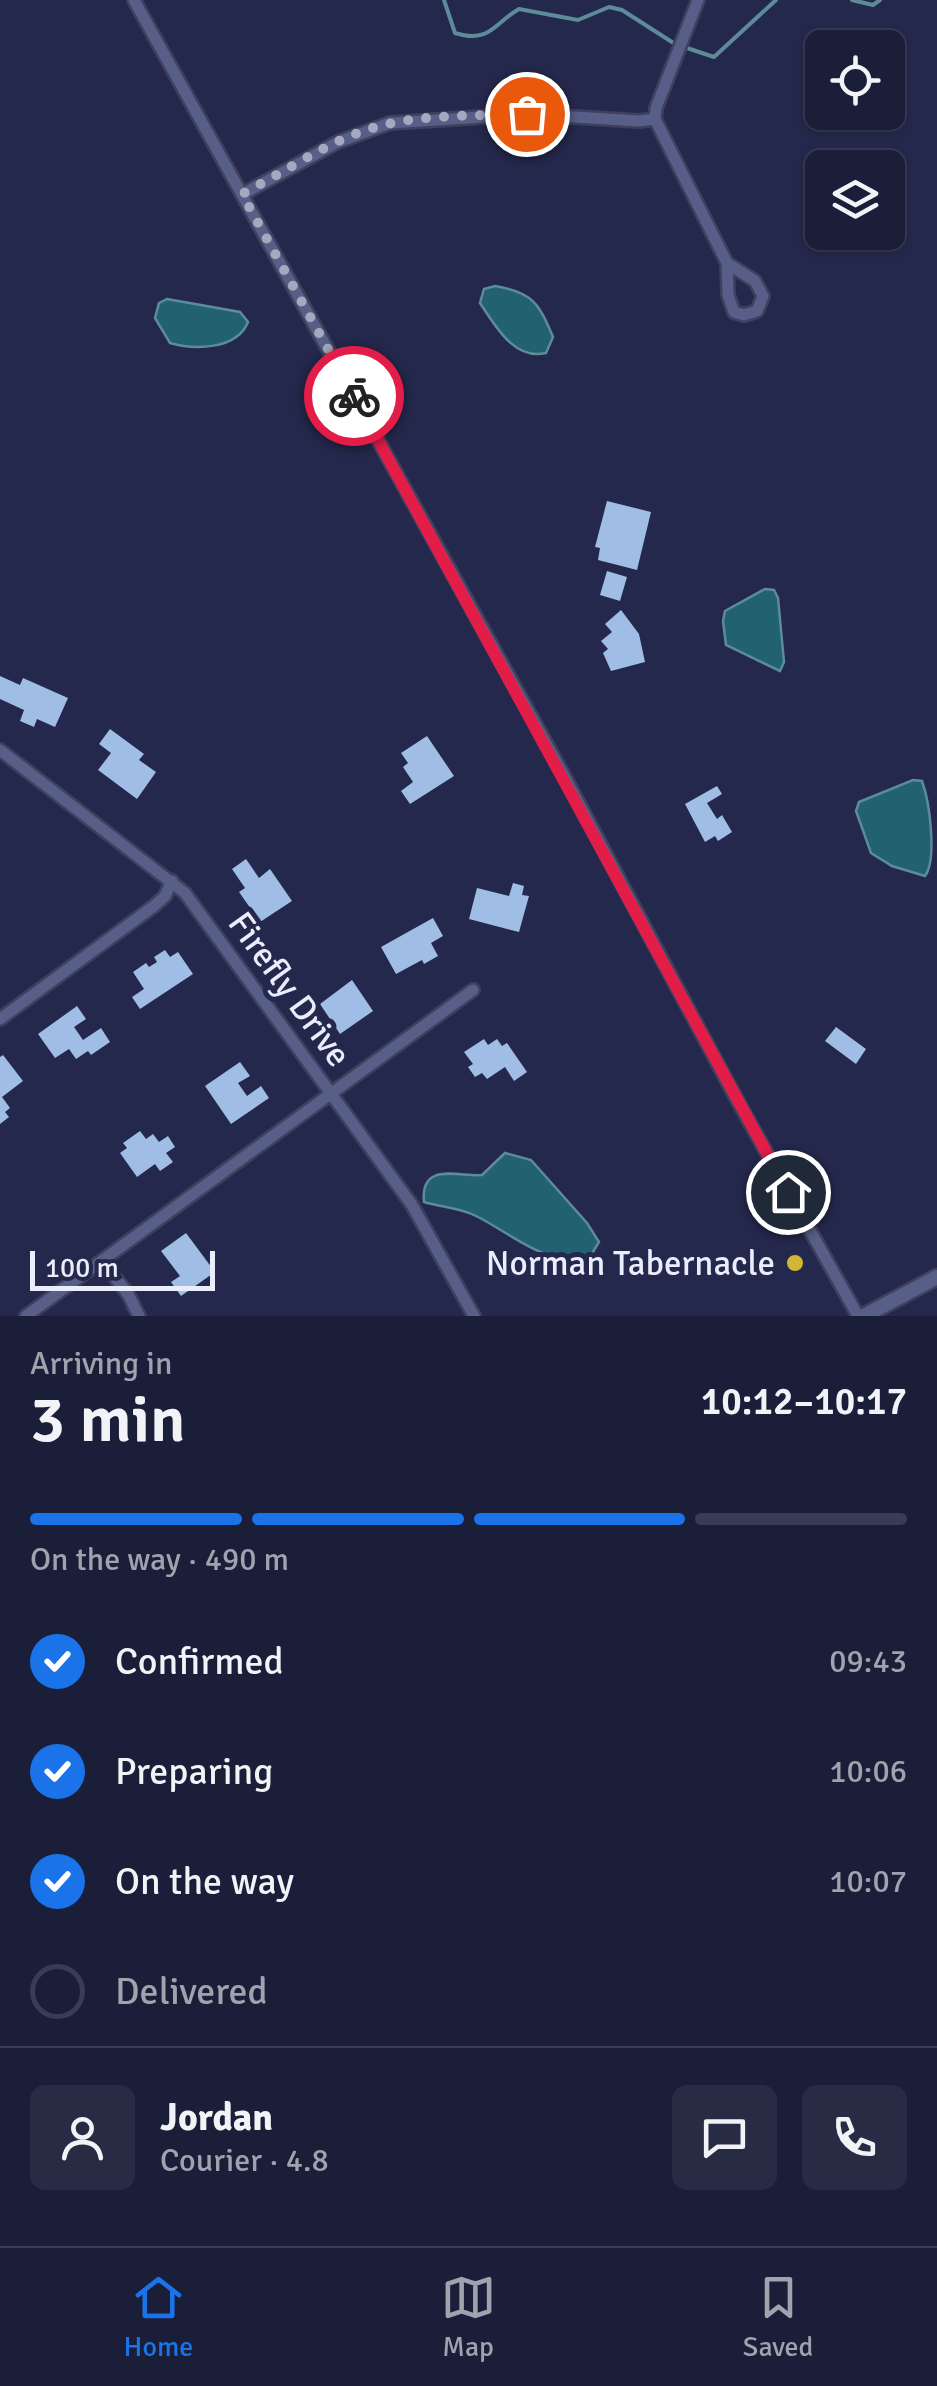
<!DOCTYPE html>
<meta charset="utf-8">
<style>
:root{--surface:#1b1e39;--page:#282b44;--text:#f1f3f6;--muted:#a0a2ae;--line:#393c53;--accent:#1a73e8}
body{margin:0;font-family:Signika,sans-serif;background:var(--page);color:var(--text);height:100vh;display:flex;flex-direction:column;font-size:38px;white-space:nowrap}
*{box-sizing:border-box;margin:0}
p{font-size:32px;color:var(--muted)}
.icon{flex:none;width:55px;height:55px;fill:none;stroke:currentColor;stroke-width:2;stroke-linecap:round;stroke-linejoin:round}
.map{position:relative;height:1316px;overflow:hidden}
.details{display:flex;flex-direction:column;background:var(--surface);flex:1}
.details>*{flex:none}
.tools{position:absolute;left:805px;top:30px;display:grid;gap:20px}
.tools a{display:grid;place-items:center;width:100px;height:100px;border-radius:15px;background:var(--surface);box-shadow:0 2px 8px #0004,0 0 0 2px var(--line);font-size:50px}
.scale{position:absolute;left:30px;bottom:25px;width:185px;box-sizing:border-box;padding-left:10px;border:5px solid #eaedfb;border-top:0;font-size:28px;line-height:35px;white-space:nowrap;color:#eaedfb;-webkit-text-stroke:8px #24284c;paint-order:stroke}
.pin{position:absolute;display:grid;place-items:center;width:85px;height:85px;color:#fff;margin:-42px;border:5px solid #fff;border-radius:50%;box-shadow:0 2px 10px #0007}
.courier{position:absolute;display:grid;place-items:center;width:100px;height:100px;margin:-50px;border:8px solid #e11d48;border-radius:50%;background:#fff;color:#222;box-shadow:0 2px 12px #0007}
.headline em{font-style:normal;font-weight:600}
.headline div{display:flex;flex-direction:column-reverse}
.headline{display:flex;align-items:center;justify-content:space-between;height:170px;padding:0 30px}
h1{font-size:65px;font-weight:600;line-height:75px}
.bar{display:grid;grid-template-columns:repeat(4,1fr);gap:15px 10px;align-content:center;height:120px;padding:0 30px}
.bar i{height:12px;border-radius:8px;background:var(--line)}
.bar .current{background:var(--accent)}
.bar p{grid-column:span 4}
.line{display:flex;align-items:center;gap:25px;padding:0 30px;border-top:2px solid var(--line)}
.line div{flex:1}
.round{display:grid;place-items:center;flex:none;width:105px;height:105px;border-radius:15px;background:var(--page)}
ol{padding:0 30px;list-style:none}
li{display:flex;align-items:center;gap:30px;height:110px}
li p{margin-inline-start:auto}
li .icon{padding:10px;border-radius:50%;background:var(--accent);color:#fff;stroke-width:4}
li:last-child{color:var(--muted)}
li i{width:55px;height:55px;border:5px solid var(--line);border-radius:50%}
.tab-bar{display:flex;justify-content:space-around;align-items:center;height:140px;border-top:2px solid var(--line);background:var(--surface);font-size:28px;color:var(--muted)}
.tab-bar a{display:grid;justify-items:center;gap:5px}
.tab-bar .current{color:var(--accent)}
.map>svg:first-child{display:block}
</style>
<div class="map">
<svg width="937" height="1316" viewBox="0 0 937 1316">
<rect width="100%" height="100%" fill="#24284c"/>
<g fill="#216170" stroke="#5d8b9a" stroke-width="2.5">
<path d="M495,286C533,292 539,304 553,337L546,353C514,361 495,325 480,303L484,289Z"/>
<path d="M167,299L240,312L248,322C237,350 194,350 170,343L155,318L159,303Z"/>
<polygon points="765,589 774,590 778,598 784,662 780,671 726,645 723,621 725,611"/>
<path d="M913,780L922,781C930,803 937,860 925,876L892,866L871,853L856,811L859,802Z"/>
<path d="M505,1153L531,1160L587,1223L599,1242L590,1257C548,1269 511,1233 476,1216C461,1208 440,1207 424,1202C420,1161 459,1177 482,1175Z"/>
</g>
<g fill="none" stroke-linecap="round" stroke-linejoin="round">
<g stroke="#5d8b9a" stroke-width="4">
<path d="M444,0L455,33C490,44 494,23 519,9L578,20L609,7L622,10L675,44"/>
<polyline points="852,0 873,5 880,0"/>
<polyline points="684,47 714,57 776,0"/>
</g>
</g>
<g fill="#a0bde5">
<polygon points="607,501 651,512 637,570 598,560 600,548 595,547"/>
<polygon points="607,571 627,577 620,601 600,595"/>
<polygon points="621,610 639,634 645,662 611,671 603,653 608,649 601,641 612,632 605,624"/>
<polygon points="0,676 20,685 23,678 68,698 55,727 37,719 34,727 20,721 24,710 0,699"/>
<polygon points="110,729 144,754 139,760 156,772 137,799 98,770 111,753 99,744"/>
<polygon points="427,736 454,776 410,804 401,791 413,782 403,767 408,763 401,753"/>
<polygon points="717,786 722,794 707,803 717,819 722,815 732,832 718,841 715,836 705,842 685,804"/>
<polygon points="246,859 259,878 270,869 292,901 260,922 239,892 245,888 232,869"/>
<polygon points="513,883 524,886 522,895 529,896 519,932 469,919 477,888 509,896"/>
<polygon points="433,918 443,936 431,943 438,956 424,964 422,960 396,974 381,947"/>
<polygon points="165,950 170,957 178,952 193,974 140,1009 132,997 144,989 133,972 146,963 149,967 157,962 154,957"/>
<polygon points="352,980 373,1011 340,1034 320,1004"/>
<polygon points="77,1006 86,1019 74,1027 83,1040 101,1028 110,1042 91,1055 88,1051 76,1059 69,1049 55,1058 38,1034"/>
<polygon points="836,1027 866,1049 856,1064 825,1041"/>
<polygon points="484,1039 488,1045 497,1039 502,1046 507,1043 527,1072 514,1081 505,1067 487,1079 482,1073 475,1077 468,1067 473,1064 464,1052"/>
<polygon points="3,1055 23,1081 2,1097 10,1108 5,1112 9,1117 0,1124 0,1057"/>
<polygon points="240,1062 250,1076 238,1083 247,1096 261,1086 269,1098 231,1124 205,1086"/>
<polygon points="140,1131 146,1139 153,1134 159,1142 168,1136 175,1147 166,1153 173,1162 160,1171 155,1164 137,1177 120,1153 127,1148 123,1143"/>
<polygon points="186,1233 215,1272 181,1296 171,1282 180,1276 161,1251"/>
</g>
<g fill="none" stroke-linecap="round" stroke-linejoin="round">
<g stroke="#3e405d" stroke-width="16">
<g id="minor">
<polyline points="134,0 561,770 736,1098 858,1316"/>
<polyline points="698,0 656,108 655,119 727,263 728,295 734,312 744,315 757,311 763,296 755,281 727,263"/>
<polyline points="243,194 338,142 390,123 527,114 639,121 655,119"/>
<polyline points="0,750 185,893 412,1205 474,1316"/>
<polyline points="0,1019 154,906 165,896 172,881"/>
<polyline points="102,1261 128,1294 139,1316"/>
<polyline points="26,1316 473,990"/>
</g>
</g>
<g stroke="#3e405d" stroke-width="19">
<polyline id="tertiary" points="864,1316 937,1277"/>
</g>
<use href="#minor" stroke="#575e87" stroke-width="11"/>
<use href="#tertiary" stroke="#575e87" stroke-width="14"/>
</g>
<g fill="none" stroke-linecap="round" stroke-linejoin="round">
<path stroke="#a5a8be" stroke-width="10" stroke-dasharray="0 18" d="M354,396L242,194C289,170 336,135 388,124C433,114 482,116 527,114"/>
<polyline stroke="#e11d48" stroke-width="12" points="354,396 788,1192"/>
</g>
<circle fill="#d2b635" stroke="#24284c" stroke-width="4" cx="795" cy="1263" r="10"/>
<g text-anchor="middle" stroke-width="10" stroke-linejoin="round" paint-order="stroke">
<g font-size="35" fill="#eaedfb" stroke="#24284c">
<text transform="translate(290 989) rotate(54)" y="12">Firefly Drive</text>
</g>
<g font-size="35" fill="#eaedfb" stroke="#24284c" text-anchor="end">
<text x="775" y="1275">Norman Tabernacle</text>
</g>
</g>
</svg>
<div class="tools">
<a><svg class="icon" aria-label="locate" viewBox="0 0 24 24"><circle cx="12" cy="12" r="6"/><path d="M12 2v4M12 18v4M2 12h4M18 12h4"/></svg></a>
<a><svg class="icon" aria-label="layers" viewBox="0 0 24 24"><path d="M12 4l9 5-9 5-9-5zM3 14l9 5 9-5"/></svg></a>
</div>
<div class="scale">100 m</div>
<div class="pin" style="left:527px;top:114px;background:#ea580c"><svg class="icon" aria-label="bag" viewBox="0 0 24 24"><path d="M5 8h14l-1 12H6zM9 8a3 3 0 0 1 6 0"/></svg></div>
<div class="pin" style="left:788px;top:1192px;background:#1f2937"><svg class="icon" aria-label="home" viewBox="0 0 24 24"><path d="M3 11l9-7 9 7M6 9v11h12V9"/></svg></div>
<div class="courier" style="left:354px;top:396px"><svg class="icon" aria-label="bike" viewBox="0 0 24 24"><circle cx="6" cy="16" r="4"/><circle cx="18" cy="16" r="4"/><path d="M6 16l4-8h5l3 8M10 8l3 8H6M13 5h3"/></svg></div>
</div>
<section class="details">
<div class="headline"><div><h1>3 min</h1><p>Arriving in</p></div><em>10:12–10:17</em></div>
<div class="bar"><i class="current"></i><i class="current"></i><i class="current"></i><i></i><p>On the way · 490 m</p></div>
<ol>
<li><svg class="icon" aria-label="check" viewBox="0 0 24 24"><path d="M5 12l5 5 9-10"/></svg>Confirmed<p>09:43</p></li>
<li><svg class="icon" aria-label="check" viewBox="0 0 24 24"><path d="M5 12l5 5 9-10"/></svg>Preparing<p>10:06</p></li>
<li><svg class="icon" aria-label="check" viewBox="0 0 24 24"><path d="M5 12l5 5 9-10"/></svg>On the way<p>10:07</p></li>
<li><i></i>Delivered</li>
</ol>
<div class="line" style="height:180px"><a class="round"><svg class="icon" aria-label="person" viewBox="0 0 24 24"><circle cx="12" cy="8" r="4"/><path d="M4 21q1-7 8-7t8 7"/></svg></a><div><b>Jordan</b><p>Courier · 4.8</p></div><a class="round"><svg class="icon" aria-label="chat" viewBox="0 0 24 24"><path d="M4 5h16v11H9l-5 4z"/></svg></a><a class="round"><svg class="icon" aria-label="phone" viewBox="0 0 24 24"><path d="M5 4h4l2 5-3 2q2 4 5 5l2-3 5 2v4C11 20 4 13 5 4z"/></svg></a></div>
</section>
<nav class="tab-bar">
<a class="current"><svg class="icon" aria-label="home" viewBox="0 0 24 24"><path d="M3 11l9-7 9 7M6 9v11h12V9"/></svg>Home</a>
<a><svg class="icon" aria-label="map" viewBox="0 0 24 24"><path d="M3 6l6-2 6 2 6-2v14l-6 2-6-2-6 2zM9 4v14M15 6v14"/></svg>Map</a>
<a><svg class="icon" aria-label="saved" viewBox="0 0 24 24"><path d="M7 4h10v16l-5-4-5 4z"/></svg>Saved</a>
</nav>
